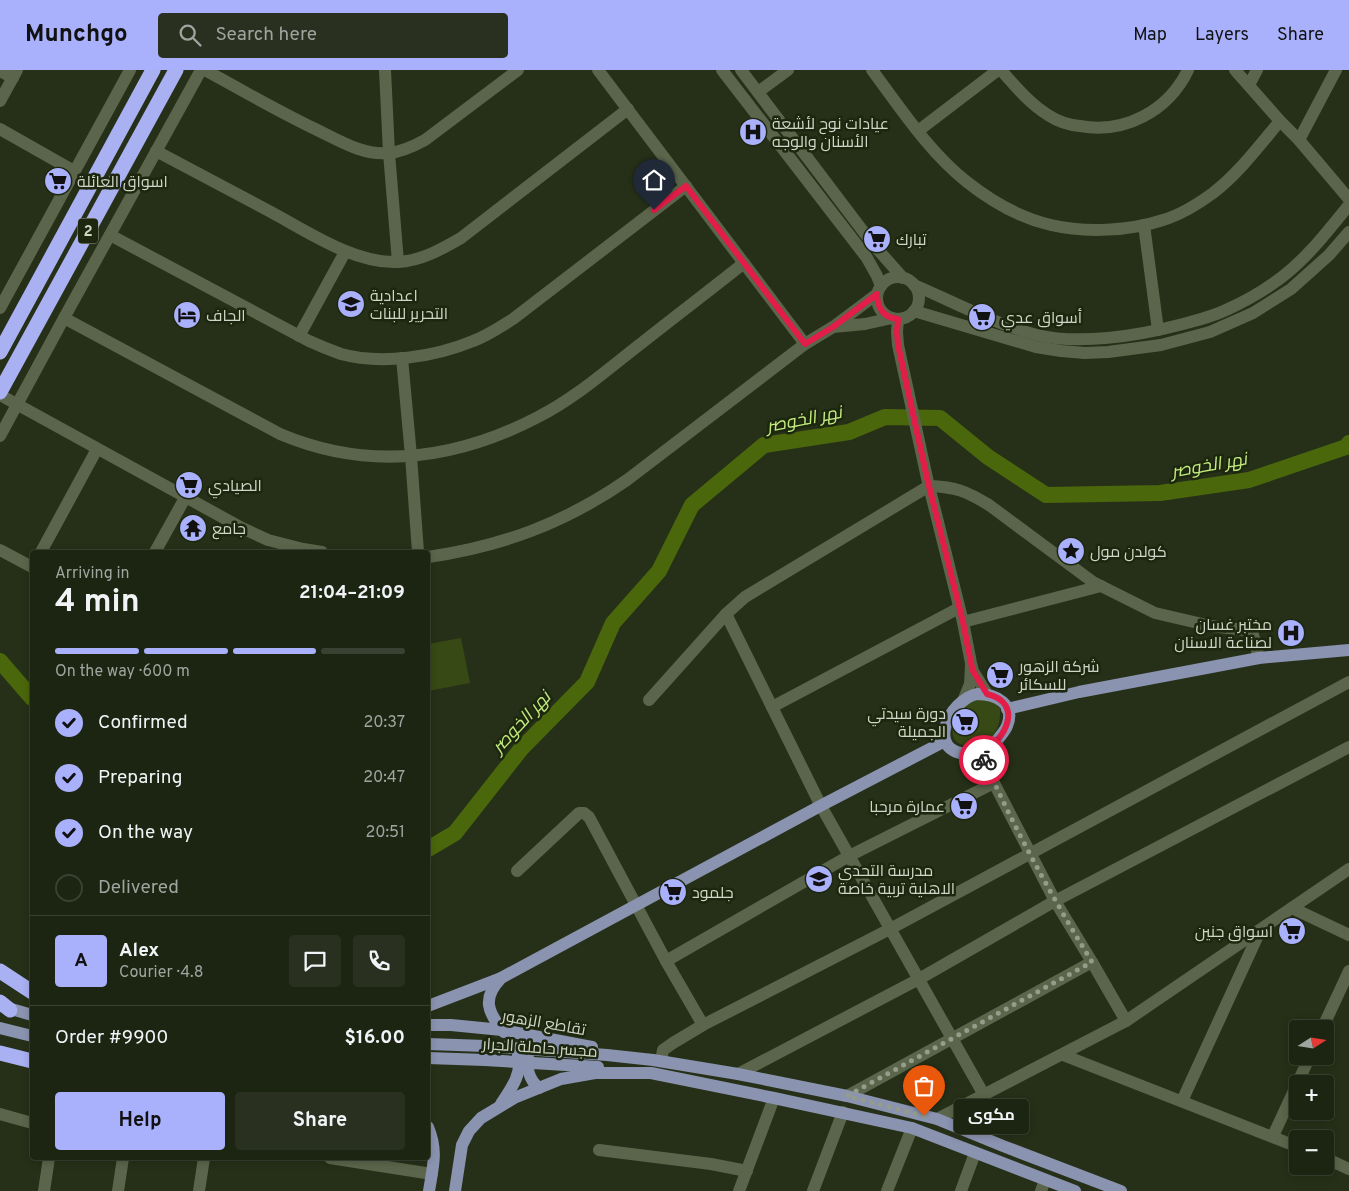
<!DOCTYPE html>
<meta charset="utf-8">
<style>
:root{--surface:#1c2412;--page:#293020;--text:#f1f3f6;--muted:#a0a49f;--line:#3a4132;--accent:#a9b0fc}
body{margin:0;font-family:Overpass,Cairo,sans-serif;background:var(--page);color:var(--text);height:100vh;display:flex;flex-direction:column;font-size:19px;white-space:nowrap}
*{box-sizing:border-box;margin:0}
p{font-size:16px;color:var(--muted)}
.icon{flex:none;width:28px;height:28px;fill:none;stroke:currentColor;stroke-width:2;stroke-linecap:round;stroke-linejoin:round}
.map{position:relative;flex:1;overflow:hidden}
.side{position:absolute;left:30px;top:480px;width:400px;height:610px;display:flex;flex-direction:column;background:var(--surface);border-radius:5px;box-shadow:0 2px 8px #0003,0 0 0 1px var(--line)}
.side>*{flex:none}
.needle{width:32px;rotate:78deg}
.tools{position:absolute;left:1289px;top:950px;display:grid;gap:10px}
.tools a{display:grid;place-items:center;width:45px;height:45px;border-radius:5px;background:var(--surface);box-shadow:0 2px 8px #0003,0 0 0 1px var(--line);font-size:25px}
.pin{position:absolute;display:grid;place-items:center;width:42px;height:42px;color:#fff;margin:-51px -21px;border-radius:50% 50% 50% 0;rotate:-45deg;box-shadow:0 0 5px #0007}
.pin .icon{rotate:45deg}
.courier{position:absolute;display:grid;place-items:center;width:50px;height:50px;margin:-25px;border:4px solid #e11d48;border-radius:50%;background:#fff;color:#222;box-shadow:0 1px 6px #0007}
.bubble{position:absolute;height:35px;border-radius:5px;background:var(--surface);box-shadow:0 2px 8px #0003,0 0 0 1px var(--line);font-size:16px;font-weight:700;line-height:35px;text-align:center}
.overview em{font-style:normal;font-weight:700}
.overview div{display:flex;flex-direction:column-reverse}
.overview{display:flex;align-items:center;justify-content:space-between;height:85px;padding:0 25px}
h1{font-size:32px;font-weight:700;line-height:38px}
.bar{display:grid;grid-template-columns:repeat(4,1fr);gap:8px 5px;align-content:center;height:60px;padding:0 25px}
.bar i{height:6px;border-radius:4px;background:var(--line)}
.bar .on{background:var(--accent)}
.bar p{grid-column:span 4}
.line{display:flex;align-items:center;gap:12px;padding:0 25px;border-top:1px solid var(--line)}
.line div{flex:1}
.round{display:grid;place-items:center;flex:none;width:52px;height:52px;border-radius:5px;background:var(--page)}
ol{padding:0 25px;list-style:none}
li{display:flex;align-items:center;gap:15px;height:55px}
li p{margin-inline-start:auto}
li .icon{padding:5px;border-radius:50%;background:var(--accent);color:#111;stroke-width:4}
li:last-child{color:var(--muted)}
li i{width:28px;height:28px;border:2px solid var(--line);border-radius:50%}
.action{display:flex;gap:10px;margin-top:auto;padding:10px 25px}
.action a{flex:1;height:58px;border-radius:5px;background:var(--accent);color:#111;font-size:20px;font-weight:700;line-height:58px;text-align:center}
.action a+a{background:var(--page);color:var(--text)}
header{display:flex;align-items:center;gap:30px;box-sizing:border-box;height:70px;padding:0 25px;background:var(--accent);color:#111}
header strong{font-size:24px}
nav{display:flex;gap:28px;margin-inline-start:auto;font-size:18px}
.search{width:350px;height:45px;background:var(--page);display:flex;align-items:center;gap:12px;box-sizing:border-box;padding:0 18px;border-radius:5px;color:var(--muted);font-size:19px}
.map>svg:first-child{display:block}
</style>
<header>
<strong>Munchgo</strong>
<div class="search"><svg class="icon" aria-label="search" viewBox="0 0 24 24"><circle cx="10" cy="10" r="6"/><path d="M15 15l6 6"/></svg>Search here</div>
<nav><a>Map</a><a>Layers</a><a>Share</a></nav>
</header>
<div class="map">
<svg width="1349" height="1121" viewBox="0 0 1349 1121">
<rect width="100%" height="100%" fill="#263018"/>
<g fill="#374914">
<polygon points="461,568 470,613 428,621 428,574"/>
<path d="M980,627L991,630L1000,638C1001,655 996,668 979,674C973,676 966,677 960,674C943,665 959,639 970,632C973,630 977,629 980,627Z"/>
</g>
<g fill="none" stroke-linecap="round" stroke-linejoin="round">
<g stroke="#4b670b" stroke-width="16">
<polyline points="0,591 32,628"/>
<polyline points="428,779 455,763 521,679 587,612 613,553 659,501 692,435 764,375 849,362 885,347 940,348 988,387 1046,425 1160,423 1249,410 1346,377 1349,373"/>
</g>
<g stroke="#5a654b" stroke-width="12">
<path d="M205,0C241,20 276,40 313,58C337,69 362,86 389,83C402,82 414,76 425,70L518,0"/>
<polyline points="385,0 389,83 398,192"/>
<polyline points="598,0 805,274"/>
<polyline points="722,0 867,188 877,206 881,216"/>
<polyline points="741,0 872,173 903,208"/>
<path d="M872,0C901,39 929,82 967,112C991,131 1021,148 1051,155C1085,163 1130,161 1163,150C1180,145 1198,134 1213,123C1239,103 1259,76 1280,51"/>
<path d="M1001,0C1015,16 1029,33 1048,45C1057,51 1069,55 1080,56C1125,64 1168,41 1188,0"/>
<polyline points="1235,0 1280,51 1299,70 1349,129"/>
<polyline points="0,1 13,8"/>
<polyline points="1249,15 1257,0"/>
<polyline points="758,22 788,0"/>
<polyline points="0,31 17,0"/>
<polyline points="0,59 74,101"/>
<polyline points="918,61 998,0"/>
<polyline points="1299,70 1336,0"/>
<path d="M156,81C195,102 233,122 271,142C308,162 355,194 398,192C421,191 442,179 461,168L628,39"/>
<polyline points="1144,155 1158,260"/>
<path d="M110,165L309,271C320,276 330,280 341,284C381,295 435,287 473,271C487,266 500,257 513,249L686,116"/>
<circle cx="898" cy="228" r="21"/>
<path d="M914,215C954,232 994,254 1037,265C1079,275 1137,266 1179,255C1195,251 1211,247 1226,240C1246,231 1265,220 1282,207C1308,187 1328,161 1349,135"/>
<polyline points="0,238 130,0"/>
<polyline points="914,241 1036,277 1061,281 1085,283 1108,282 1161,275 1210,262 1253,243 1291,219 1329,185 1349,162"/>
<path d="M64,248L280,364C368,401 454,391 538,347C576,328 609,298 643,272C676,246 710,220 744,193"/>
<polyline points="898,249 897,262 898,275 927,408 963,552 971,593 973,601 987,624"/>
<polyline points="833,257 865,254 892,248"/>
<polyline points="299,266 345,182"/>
<polyline points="402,288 411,386 418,482"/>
<polyline points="0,325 242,458 268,470 303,479 322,482"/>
<polyline points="0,366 64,248 201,0"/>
<polyline points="0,480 32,497"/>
<polyline points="41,482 97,379"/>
<polyline points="155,482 185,428"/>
<path d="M428,487C503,476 565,453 627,410L805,274L833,257L877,224"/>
<polyline points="726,544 821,736 984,1025"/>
<polyline points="963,552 1101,516"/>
<path d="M649,630L726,544L745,527L929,416C956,417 966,421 989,435L1093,512L1155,543L1211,556L1252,561L1259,588"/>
<polyline points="963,631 970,614 971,595"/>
<polyline points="772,637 959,538"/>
<polyline points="981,683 994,713 1055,831 1092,892 1126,951"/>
<polyline points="517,801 579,743 584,743 589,747 666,891 703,955"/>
<polyline points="1292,838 1349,865"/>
<polyline points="666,891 849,786 994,713"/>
<polyline points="1322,959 1349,901"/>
<polyline points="1063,985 1298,1077"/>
<polyline points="661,991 663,980 673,973 703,955 890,859 1349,612"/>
<polyline points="738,1004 919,909 1055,831 1349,677"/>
<polyline points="847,1026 1092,892"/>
<polyline points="1182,1031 1260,861"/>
<polyline points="0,1044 32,1053"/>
<polyline points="937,1049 1126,951 1349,799"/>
<polyline points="1273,1066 1310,986"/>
<polyline points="599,1080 711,1094 747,1101"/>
<polyline points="330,1088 432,1104"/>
<polyline points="1325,1088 1349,1099"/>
<polyline points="44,1121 49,1088"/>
<polyline points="118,1121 123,1088"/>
<polyline points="199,1121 204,1088"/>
<polyline points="739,1121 774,1028"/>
<polyline points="813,1121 843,1042"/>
<polyline points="887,1121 912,1058"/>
<polyline points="961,1121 975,1083"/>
<polyline points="1041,1121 1045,1110"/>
</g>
<g stroke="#8a93b0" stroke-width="12">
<path d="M977,624C996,624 1016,634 1007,656C1005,661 1001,665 998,669C990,678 983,685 969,684C924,683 949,630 977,624Z"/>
<polyline points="1007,639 1079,622 1259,588 1349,580"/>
<path d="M501,908C482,928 487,942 504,962"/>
<polyline points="1,936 32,945"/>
<polyline points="428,936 501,908 822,735 945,671"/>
<polyline points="428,955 451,955 502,960 592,977"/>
<polyline points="0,958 32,966"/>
<polyline points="428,974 485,976 607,985 653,990 738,1004 847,1026 937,1049 1003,1076 1121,1121"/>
<path d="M528,984C526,997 529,1010 539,1018"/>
<polyline points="428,988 485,990 598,997"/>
<path d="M501,1034C511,1019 523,1003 518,985"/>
<path d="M428,1057C438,1081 433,1096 429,1121"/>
<polyline points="455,1121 462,1075 469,1061 481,1048 514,1028 561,1009 595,1003 651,1003 774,1028 912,1058 1075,1121"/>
</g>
<g stroke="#aab1f3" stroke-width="15">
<polyline points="0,282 153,0"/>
<polyline points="0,322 176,0"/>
<polyline points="0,901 32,922"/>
<polyline points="0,932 10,940"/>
<polyline points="0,983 32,991"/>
</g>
</g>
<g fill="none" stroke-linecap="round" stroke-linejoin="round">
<path stroke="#949c8a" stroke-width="5" stroke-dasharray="0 9" d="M924,1046L847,1026L1092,892C1052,827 1015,760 984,690"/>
<path stroke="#e11d48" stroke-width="6" d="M654,140L686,116L805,274L833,257L877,224C877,238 884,248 898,249L897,262L898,275L927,408L963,552L971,593L973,601L987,624C1025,633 1005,671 981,683L984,690"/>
</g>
<defs>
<g id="hospital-disc" transform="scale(1.4375)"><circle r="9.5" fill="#a9b0fc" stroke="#1d260e"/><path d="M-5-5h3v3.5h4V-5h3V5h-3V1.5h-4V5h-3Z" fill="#111"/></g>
<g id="supermarket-disc" transform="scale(1.4375)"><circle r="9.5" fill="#a9b0fc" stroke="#1d260e"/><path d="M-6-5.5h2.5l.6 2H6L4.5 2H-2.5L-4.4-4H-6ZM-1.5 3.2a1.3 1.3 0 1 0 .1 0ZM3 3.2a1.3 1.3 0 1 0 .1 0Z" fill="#111"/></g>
<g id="school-disc" transform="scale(1.4375)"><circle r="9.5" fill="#a9b0fc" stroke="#1d260e"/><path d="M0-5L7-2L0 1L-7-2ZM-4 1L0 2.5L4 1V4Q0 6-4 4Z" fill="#111"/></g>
<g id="hotel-disc" transform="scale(1.4375)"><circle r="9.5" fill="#a9b0fc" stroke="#1d260e"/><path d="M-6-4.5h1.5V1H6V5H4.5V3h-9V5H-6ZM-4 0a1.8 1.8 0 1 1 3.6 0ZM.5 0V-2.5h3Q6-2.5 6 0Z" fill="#111"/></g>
<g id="temple-disc" transform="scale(1.4375)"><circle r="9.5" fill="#a9b0fc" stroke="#1d260e"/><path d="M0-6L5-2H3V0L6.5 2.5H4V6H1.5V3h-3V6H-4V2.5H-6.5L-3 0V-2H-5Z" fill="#111"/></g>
<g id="sight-disc" transform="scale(1.4375)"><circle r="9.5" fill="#a9b0fc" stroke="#1d260e"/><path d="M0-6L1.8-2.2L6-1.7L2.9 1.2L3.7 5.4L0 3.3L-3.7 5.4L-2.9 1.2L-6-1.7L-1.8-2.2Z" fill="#111"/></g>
</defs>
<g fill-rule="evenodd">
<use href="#hospital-disc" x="753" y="62"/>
<use href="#supermarket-disc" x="58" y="111"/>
<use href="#supermarket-disc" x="877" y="169"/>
<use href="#school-disc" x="351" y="234"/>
<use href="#hotel-disc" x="187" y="245"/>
<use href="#supermarket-disc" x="982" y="247"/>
<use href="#supermarket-disc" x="189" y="415"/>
<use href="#temple-disc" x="193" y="458"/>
<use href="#sight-disc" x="1071" y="481"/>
<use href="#hospital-disc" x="1291" y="563"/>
<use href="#supermarket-disc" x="1000" y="605"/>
<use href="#supermarket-disc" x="965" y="652"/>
<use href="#supermarket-disc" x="964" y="736"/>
<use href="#school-disc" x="819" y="809"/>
<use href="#supermarket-disc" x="673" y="822"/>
<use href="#supermarket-disc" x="1292" y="861"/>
</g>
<g text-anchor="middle" stroke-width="5" stroke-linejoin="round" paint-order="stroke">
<rect fill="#1d260e" stroke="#9aa190" stroke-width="1" x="78" y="148.5" width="20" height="25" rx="4"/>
<g font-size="15" font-weight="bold" fill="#d0d6c7">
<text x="88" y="166">2</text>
</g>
<g font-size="16" fill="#d0d6c7" stroke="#1d260e" text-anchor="start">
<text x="772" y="59">عيادات نوح لأشعة<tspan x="772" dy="18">الأسنان والوجه</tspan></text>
<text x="77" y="117">اسواق العائلة</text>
<text x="896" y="175">تبارك</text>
<text x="370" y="231">اعدادية<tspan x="370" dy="18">التحرير للبنات</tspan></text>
<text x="206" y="251">الجاف</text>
<text x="1001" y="253">أسواق عدي</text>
<text x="208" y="421">الصيادي</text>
<text x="212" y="464">جامع</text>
<text x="1090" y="487">كولدن مول</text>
<text x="1272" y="560" text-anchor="end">مختبر غسان<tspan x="1272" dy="18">لصناعة الاسنان</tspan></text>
<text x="1019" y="602">شركة الزهور<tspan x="1019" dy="18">للسكائر</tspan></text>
<text x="946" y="649" text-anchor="end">دورة سيدتي<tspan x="946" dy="18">الجميلة</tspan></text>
<text x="945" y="742" text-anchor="end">عمارة مرحبا</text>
<text x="838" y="806">مدرسة التحدي<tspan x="838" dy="18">الاهلية تربية خاصة</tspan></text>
<text x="692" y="828">جلمود</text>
<text x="1273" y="867" text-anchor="end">اسواق جنين</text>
</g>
<g font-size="16" fill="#d0d6c7" stroke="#1d260e">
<text transform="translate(544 952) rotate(10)" y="6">تقاطع الزهور</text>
<text transform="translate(540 977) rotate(4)" y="6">مجسر حاملة الجرار</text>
</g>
<g font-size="18" font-style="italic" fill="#c2ec7e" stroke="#1d260e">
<text transform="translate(804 349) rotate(-11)" y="6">نهر الخوصر</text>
<text transform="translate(1209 395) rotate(-10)" y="6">نهر الخوصر</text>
<text transform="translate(521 652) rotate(-47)" y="6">نهر الخوصر</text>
</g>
</g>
</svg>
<div class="tools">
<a><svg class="needle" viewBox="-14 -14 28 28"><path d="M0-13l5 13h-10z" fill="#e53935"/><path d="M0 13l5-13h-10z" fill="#a0a49f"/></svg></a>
<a>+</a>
<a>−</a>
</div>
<div class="pin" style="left:924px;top:1046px;background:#ea580c"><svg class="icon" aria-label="bag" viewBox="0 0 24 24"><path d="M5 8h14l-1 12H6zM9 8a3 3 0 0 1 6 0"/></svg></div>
<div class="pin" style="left:654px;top:140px;background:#1f2937"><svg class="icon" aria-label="home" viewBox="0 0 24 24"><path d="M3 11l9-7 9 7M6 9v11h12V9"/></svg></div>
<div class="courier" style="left:984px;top:690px"><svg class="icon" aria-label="bike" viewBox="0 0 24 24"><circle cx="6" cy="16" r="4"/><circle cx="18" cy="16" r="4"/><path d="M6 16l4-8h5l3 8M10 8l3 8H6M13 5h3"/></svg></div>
<div class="bubble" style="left:954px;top:1029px;width:75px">مكوى</div>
<section class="side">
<div class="overview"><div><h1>4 min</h1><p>Arriving in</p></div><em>21:04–21:09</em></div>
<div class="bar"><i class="on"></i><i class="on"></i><i class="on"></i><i></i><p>On the way · 600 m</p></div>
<ol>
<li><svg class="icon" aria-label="check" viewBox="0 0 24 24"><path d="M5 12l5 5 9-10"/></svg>Confirmed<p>20:37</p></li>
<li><svg class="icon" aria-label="check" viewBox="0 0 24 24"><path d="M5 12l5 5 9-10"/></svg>Preparing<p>20:47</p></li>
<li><svg class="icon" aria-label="check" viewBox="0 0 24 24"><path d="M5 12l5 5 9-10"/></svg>On the way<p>20:51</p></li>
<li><i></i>Delivered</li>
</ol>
<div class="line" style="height:90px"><b class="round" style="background:var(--accent);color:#111">A</b><div><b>Alex</b><p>Courier · 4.8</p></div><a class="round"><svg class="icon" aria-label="chat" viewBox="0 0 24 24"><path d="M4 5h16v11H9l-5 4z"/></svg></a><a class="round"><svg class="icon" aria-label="phone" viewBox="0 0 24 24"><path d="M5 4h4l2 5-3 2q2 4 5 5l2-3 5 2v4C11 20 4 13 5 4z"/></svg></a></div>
<div class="line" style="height:65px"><div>Order #9900</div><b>$16.00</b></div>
<div class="action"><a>Help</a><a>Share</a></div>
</section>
</div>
